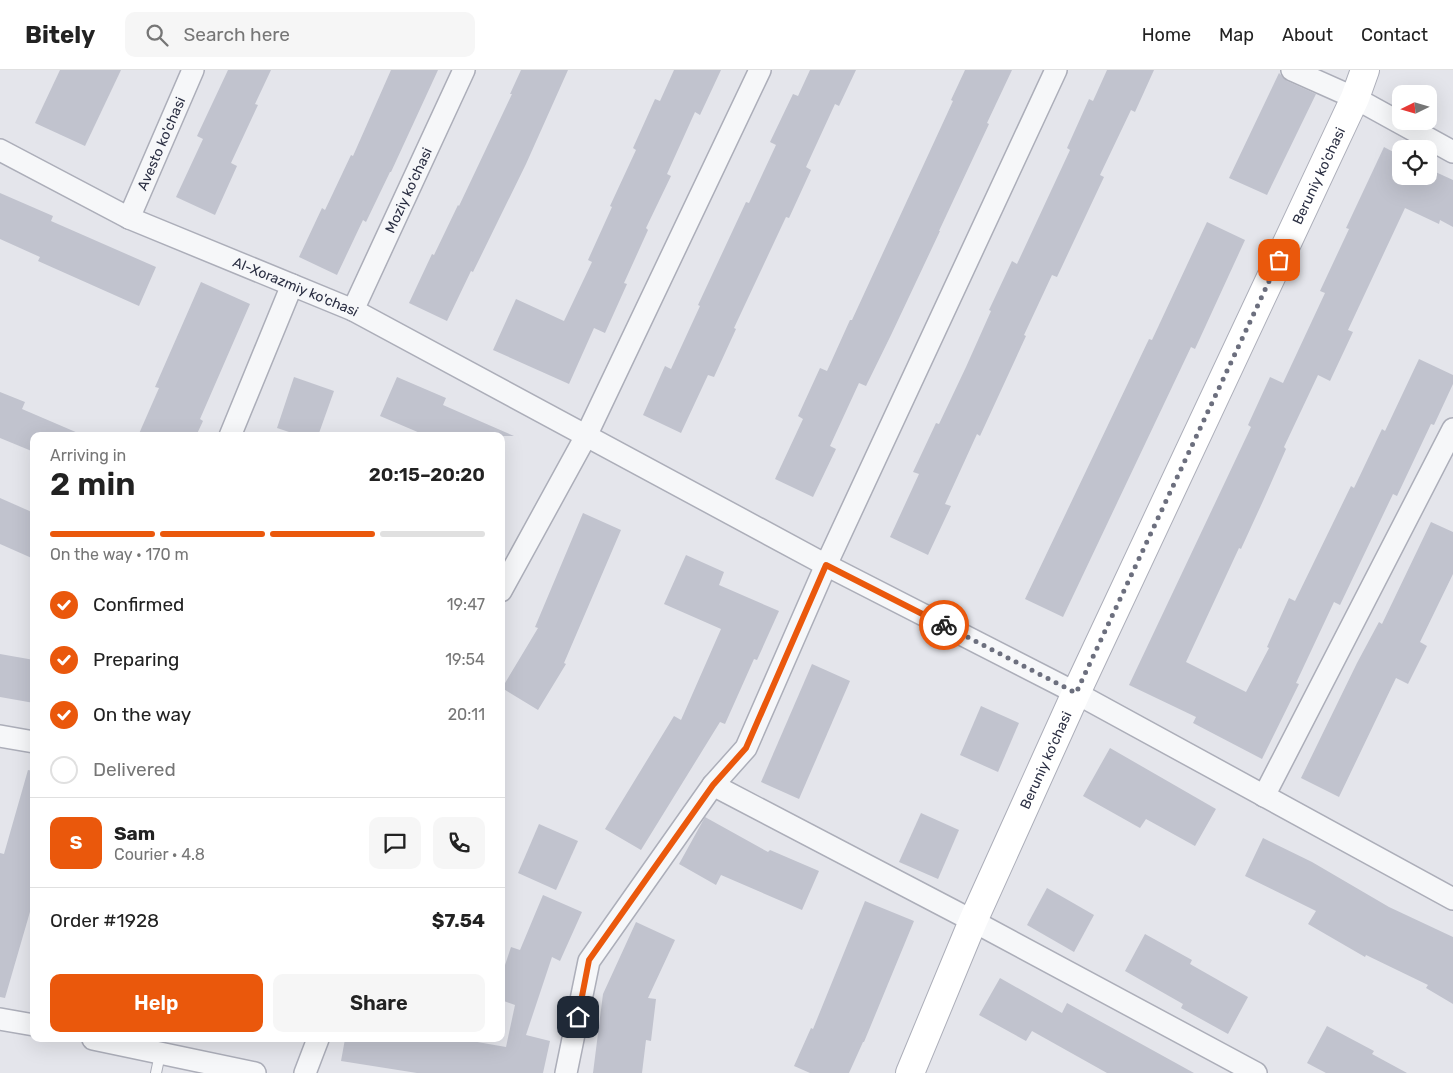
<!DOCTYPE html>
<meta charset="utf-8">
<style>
:root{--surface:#fff;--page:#f6f6f6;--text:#222;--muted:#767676;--line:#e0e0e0;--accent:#ea580c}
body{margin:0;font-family:Rubik,sans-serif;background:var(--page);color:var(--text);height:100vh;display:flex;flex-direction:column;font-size:19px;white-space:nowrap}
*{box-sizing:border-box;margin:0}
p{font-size:16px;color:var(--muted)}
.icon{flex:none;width:28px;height:28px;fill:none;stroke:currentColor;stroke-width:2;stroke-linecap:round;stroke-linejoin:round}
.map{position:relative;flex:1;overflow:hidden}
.panel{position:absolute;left:30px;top:362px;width:475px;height:610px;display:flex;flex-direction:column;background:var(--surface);border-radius:10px;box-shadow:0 5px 20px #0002}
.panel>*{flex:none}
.needle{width:32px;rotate:265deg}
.controls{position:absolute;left:1392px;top:15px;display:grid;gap:10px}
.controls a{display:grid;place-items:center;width:45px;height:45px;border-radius:10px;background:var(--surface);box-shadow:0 5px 20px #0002;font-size:25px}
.pin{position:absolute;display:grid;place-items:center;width:42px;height:42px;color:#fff;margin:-21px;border-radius:10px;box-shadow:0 2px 8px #0006}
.courier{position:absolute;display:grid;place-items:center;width:50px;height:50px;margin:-25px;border:4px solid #ea580c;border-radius:50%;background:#fff;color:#222;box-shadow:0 1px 6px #0007}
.head em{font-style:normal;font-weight:600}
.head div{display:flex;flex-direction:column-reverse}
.head{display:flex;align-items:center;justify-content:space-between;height:85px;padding:0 20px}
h1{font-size:32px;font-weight:600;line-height:38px}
.bar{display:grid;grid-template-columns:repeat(4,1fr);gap:8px 5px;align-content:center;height:60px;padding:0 20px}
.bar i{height:6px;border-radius:4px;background:var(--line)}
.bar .current{background:var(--accent)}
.bar p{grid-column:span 4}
.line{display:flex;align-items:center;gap:12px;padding:0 20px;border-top:1px solid var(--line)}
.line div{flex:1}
.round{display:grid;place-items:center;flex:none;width:52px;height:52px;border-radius:10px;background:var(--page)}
ol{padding:0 20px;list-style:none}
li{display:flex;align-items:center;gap:15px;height:55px}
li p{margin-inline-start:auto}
li .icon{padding:5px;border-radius:50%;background:var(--accent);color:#fff;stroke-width:4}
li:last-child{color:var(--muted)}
li i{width:28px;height:28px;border:2px solid var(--line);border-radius:50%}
.cta{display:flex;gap:10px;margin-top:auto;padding:10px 20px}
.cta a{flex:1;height:58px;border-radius:10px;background:var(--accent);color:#fff;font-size:20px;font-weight:600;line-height:58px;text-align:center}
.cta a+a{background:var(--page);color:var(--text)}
header{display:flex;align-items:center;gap:30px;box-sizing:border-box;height:70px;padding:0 25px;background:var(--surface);border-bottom:1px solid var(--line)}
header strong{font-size:24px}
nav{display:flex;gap:28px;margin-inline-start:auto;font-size:18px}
.search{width:350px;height:45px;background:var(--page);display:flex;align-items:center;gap:12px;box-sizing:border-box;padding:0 18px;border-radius:10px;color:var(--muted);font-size:19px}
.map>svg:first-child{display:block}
</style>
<header>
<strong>Bitely</strong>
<div class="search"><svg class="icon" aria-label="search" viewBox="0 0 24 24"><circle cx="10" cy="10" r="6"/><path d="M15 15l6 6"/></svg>Search here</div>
<nav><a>Home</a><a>Map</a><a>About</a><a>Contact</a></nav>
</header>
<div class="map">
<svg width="1453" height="1003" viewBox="0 0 1453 1003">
<rect width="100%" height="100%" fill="#e4e5eb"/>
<g fill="#c1c3ce">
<polygon points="60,0 121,0 85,76 35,53"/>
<polygon points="228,0 271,0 255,34 258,35 231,93 237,96 215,145 176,127 203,69 197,66"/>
<polygon points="391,0 438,0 391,102 390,102 366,152 363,150 337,205 299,187 322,138 325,140 351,85 353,86"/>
<polygon points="521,0 568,0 526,94 473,202 471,201 447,251 409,233 432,184 434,185 458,135 459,136 512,24 510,24"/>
<polygon points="674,0 721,0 700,45 695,42 667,104 671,106 646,158 648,160 624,213 627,214 605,263 594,258 569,314 493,280 516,229 564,251 592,192 588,190 612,137 610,136 636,80 633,78 655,29 660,31"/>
<polygon points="810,0 856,0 839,36 835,34 806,97 811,100 789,148 786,147 734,258 736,259 714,307 708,305 681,363 643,345 665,296 671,299 700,236 698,235 746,132 749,133 776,75 770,72 793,24 798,26"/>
<polygon points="965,0 1012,0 987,53 989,54 939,161 940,161 892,263 866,316 859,313 830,376 836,379 813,427 775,409 803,349 798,346 820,298 827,301 850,250 852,250 953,31 951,30"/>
<polygon points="1107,0 1154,0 1135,42 1131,40 1100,105 1104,107 1057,207 1052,205 1024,265 1026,266 980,366 977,364 945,434 951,436 928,485 890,467 919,404 913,402 936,353 939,354 966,297 991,241 989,240 1012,191 1017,194 1070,80 1067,78 1089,29 1093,31"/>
<polygon points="1279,3 1287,11 1316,24 1267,125 1229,108"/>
<polygon points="1384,77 1401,86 1401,106 1429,106 1429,99 1453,110 1453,157 1440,150 1439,154 1405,138 1348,260 1353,262 1330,311 1318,305 1284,377 1286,379 1263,431 1241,479 1239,478 1186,592 1246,622 1269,578 1267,577 1289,528 1295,531 1351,416 1354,418 1382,359 1385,361 1419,289 1453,305 1453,314 1434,355 1431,354 1397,426 1393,424 1340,535 1334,532 1296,613 1299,614 1262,689 1193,653 1196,647 1129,615 1226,410 1251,357 1248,355 1270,307 1283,313 1325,223 1320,221 1349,159 1346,158"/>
<polygon points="0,123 53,146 51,151 156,197 139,236 38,191 40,187 0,169"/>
<polygon points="1207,152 1245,170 1195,279 1191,277 1063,547 1025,529 1149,269 1152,270"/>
<polygon points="201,212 250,234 200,349 203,351 196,366 138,366 159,318 155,317"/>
<polygon points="294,307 334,321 318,366 301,366 277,358"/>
<polygon points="397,307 446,328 443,335 514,366 427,366 380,346"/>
<polygon points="0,322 25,332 22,339 85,366 34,366 34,382 0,368"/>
<polygon points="0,428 34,443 34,489 0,474"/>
<polygon points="583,443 621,460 564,593 566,594 538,640 502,618 538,558 535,557"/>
<polygon points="1431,452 1453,462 1453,504 1420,572 1427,576 1408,614 1396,608 1339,727 1301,708 1357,593 1379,552 1382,554"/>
<polygon points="686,485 724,502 719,515 779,541 757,590 754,589 725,654 720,652 641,780 605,759 674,646 681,650 721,559 664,534"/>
<polygon points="0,584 34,590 34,633 0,627"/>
<polygon points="812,594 850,611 799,729 761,712"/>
<polygon points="981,636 1019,653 998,702 960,685"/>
<polygon points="1110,678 1216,739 1195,776 1146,749 1140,758 1083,726"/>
<polygon points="28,700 34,701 34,828 5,928 0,927 0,783 4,784"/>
<polygon points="921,743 959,760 938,809 899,792"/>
<polygon points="705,747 768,782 770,780 819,801 802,840 721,805 716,815 679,794"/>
<polygon points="539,754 578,771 556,820 518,803"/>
<polygon points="1263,768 1312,792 1389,837 1453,867 1453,934 1426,918 1428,915 1366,885 1365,887 1308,854 1316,841 1245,806"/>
<polygon points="1047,818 1094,845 1074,882 1027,855"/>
<polygon points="543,825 582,842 560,891 552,887 526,965 550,971 543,1003 417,1003 341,991 345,969 460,969 506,977 515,935 501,930 501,907 511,877 520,880"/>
<polygon points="865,831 914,851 864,972 863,972 849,1003 810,1003 794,996 811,958 813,959"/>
<polygon points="636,852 675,870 648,928 656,929 651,971 646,970 642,1003 593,1003 603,924"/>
<polygon points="1145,864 1192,890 1190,894 1248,927 1228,964 1181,938 1183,934 1125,901"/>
<polygon points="1000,908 1062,943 1067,933 1194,1003 1107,1003 1032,961 1026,971 979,945"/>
<polygon points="1327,956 1374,981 1372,984 1407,1003 1326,1003 1307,993"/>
</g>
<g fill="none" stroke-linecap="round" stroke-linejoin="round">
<g stroke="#acaeb9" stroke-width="12">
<polyline id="lane" points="156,1003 160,984"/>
</g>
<g stroke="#acaeb9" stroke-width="24">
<g id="street">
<polyline points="1292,0 1355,28 1453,82"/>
<path id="s1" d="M0,80L129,148L353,240L826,495L1076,623L1453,829"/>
<path id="s2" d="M129,148L193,0"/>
<path id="s3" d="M353,240L464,0"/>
<polyline points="230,366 292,215"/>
<polyline points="501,521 586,366 760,0"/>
<polyline points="0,666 34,672"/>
<polyline points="713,715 973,851 1256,1003"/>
<polyline points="1264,726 1453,359"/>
<polyline points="0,949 34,955"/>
<polyline points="93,969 255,1003"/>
<polyline points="305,1003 318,969"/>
<polyline points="566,1003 589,891 713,715 746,678 826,495 1056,0"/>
</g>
</g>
<g stroke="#acaeb9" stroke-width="30">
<g id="secondary">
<path id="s4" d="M910,1003L973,851L1076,623L1355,28L1365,0"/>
</g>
</g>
<use href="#lane" stroke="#f6f7f9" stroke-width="10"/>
<use href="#street" stroke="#f6f7f9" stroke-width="21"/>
<use href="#secondary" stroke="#fff" stroke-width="28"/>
</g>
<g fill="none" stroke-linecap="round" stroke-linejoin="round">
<polyline stroke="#6c6f7e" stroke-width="5" stroke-dasharray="0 9" points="944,555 1076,623 1279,190"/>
<polyline stroke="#ea580c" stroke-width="6" points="578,947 589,890 713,715 746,678 826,495 944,555"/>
</g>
<g text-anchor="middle" stroke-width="4" stroke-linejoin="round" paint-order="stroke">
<g font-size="14" fill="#2b2f43" stroke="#f3f4f8">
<text dy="5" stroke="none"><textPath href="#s2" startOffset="81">Avesto ko'chasi</textPath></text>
<text dy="5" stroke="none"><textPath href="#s4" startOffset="986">Beruniy ko'chasi</textPath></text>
<text dy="5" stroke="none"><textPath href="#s3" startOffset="132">Moziy ko‘chasi</textPath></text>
<text dy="5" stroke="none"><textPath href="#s1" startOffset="326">Al-Xorazmiy ko'chasi</textPath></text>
<text dy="5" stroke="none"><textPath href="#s4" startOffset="341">Beruniy ko'chasi</textPath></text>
</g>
</g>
</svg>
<div class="controls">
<a><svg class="needle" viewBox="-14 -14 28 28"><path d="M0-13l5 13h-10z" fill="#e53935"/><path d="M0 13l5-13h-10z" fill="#767676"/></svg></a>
<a><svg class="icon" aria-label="locate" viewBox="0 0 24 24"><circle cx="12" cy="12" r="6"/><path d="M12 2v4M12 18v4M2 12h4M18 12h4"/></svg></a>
</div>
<div class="pin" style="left:1279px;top:190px;background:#ea580c"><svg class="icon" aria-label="bag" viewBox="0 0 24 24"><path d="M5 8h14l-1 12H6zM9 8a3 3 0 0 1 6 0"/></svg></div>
<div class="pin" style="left:578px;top:947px;background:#1f2937"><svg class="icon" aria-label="home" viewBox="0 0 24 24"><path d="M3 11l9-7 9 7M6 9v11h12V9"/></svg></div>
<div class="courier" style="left:944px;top:555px"><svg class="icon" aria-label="bike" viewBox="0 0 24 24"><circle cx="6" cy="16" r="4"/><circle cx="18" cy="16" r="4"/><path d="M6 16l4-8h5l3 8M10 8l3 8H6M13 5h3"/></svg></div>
<section class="panel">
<div class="head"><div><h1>2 min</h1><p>Arriving in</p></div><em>20:15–20:20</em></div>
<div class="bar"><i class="current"></i><i class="current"></i><i class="current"></i><i></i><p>On the way · 170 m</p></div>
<ol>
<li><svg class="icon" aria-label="check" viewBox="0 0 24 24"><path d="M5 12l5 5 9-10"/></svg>Confirmed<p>19:47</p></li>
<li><svg class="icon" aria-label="check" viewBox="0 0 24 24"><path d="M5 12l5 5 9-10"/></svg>Preparing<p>19:54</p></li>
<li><svg class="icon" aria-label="check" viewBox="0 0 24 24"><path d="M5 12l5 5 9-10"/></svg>On the way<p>20:11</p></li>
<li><i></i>Delivered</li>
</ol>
<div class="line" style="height:90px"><b class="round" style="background:var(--accent);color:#fff">S</b><div><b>Sam</b><p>Courier · 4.8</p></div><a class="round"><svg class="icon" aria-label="chat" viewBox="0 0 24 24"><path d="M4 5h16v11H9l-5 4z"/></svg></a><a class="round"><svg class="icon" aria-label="phone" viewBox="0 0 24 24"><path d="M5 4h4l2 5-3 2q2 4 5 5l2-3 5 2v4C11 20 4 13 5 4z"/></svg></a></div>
<div class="line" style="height:65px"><div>Order #1928</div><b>$7.54</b></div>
<div class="cta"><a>Help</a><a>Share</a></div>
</section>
</div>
